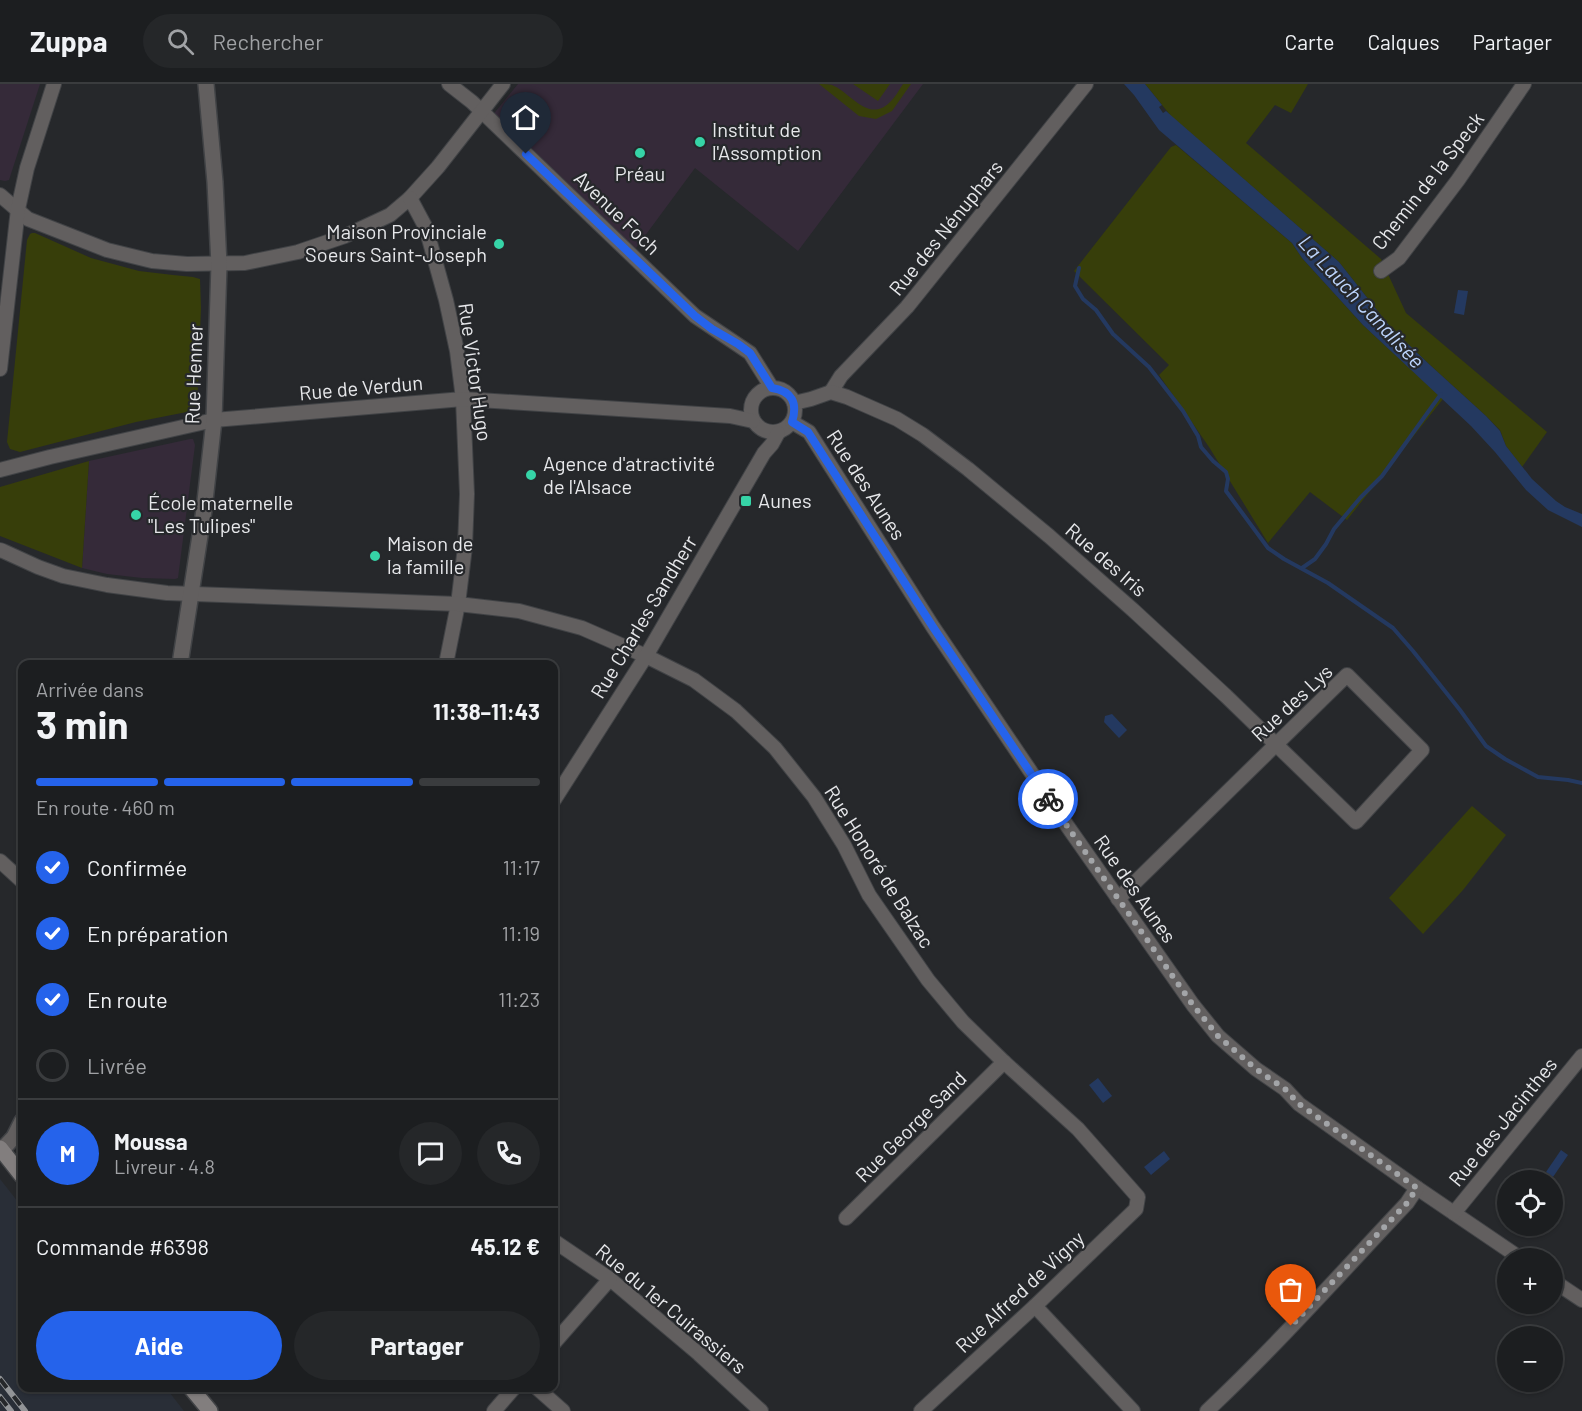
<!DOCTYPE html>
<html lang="fr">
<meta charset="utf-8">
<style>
:root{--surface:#1c1e20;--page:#252729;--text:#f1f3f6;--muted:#a0a2a5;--line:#3a3c3e;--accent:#2563eb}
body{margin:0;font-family:Barlow,sans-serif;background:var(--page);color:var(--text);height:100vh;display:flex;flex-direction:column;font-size:22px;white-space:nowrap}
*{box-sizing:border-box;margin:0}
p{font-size:20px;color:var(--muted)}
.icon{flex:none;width:33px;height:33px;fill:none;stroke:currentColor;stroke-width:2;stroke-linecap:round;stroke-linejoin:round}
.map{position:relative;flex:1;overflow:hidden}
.panel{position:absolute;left:18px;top:576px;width:540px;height:732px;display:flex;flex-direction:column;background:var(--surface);border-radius:12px;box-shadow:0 2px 4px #0004,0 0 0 2px var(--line)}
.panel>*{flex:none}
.fabs{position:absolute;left:1497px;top:1086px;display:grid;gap:12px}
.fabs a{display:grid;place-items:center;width:66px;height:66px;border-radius:50%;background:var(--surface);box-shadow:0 2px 4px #0004,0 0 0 2px var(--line);font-size:30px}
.pin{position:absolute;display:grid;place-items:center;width:51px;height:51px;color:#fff;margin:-62px -26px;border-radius:50% 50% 50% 0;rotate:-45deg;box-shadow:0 0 6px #0007}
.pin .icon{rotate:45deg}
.courier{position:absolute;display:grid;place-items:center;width:60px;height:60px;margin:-30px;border:4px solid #2563eb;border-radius:50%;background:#fff;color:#222;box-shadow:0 2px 8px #0007}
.head em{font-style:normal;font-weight:700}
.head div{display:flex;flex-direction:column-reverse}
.head{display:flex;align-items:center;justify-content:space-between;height:102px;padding:0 18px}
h1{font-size:39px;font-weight:700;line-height:45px}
.bar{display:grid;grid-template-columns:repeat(4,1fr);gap:9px 6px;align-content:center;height:72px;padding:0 18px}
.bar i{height:8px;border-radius:4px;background:var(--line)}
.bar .current{background:var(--accent)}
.bar p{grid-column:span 4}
.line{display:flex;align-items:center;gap:15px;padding:0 18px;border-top:2px solid var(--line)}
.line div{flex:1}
.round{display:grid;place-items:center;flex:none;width:63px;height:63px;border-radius:32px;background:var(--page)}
ol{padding:0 18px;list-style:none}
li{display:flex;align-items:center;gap:18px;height:66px}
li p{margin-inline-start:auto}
li .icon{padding:6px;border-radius:50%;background:var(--accent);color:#fff;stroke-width:4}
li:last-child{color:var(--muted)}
li i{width:33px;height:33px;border:3px solid var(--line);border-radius:50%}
.primary-button{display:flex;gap:12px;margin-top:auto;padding:12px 18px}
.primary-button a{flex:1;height:69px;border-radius:36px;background:var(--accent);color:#fff;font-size:24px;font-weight:700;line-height:69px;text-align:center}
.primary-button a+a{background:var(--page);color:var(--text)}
header{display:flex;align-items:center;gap:36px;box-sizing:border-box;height:84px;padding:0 30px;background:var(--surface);border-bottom:2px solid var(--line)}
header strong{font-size:28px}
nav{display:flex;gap:33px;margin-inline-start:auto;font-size:21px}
.search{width:420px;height:54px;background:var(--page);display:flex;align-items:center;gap:15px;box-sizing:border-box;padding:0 21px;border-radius:33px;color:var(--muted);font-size:22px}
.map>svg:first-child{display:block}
</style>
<header>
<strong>Zuppa</strong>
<div class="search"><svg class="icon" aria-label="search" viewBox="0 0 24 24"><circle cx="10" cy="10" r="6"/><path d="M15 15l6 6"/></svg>Rechercher</div>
<nav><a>Carte</a><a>Calques</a><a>Partager</a></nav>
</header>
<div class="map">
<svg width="1582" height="1327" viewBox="0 0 1582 1327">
<rect width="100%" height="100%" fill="#26282b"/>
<polygon fill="#292e37" points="0,1095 22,1123 22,1304 166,1304 184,1327 0,1327"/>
<g fill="#352a39">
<polygon points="0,0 40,0 9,96 5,97 0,96"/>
<polygon points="518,0 923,0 798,167 695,84 636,164 492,32"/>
<polygon points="190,355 193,355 195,361 178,494 175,495 142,494 107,490 82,484 89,377"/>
</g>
<g fill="#373e0a">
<path d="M819,0C822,0 829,0 832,1C850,8 868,39 889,19C895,14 899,6 903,0H911L892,27L876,35L859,32Z"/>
<polygon points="853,0 890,0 878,17"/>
<polygon points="1145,0 1308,0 1291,29 1275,21 1246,59 1381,175 1406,229 1547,348 1522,383 1506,362 1500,346 1486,332 1430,281 1391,244 1339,178 1171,32"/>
<polygon points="1176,61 1292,159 1302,174 1363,241 1443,315 1347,436 1310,408 1268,459 1209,363 1159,291 1169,281 1074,187 1171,63"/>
<polygon points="32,149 35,149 91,174 139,187 173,191 193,193 200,195 201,224 197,326 136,338 20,368 10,365 7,358 27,156 30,150"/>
<polygon points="89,377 82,484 0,452 0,403"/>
<polygon points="1472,722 1506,751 1463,806 1423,850 1389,814"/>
</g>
<g fill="#243960">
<polygon points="1124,0 1145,0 1162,21 1159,23 1163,29 1166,27 1339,178 1391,244 1430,281 1486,332 1500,347 1506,362 1532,395 1556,417 1565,423 1582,430 1582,443 1548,426 1526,406 1495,368 1471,342 1363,241 1302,174 1292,159 1159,46 1134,11"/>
<polygon points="1458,206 1468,207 1464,231 1454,229"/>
<polygon points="1112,630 1127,646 1119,654 1104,638 1105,632"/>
<polygon points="1098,994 1112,1012 1103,1019 1089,1001"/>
<polygon points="1561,1066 1568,1071 1553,1093 1546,1088"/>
<polygon points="1164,1067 1170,1075 1151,1091 1144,1083"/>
</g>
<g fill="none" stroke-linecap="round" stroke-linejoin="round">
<g stroke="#243960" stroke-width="4">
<polyline points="1079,184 1075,202 1083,215 1096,226 1113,250 1149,283 1183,327 1198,352 1201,363 1213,377 1226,388 1228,395 1226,407 1268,464 1284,475 1328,499 1393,544 1413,567 1460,626 1486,662 1505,675 1538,693 1568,696 1582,699"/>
<polyline points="1302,484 1315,475 1326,460 1334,445 1360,414 1382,392 1441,310"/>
</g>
<g stroke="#414346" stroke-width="16">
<g id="minor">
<polyline points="449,0 472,18 695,232 750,269 772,304"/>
<polyline points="0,111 28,135 107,166 152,177 187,180 245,179 298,168 345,152 390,131 410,114 438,83 503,0"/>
<polyline points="410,114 426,144 446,216 457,267 463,315 467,410 465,463 458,520 446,580"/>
<polyline points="1381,187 1399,174 1458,96 1524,0"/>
<polyline points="0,285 18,125 27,84 54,0"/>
<circle cx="773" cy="326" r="22"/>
<polyline points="831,308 841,292 907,223 1086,0"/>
<polyline points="794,319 811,315 831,308 847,313 897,335 923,351 968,385 1049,452 1133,526 1226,612 1356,738 1422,666 1347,591 1118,815"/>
<polyline points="792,338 809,348 933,543 1068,743 1193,921 1218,952 1256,985 1285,1005 1299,1020 1417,1104 1520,1174"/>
<polyline points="0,386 50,373 214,336 463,315 730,332 753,337"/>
<polyline points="0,466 3,467 38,483 63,492 107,501 167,509 458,520 519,527 582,544 646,572 694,596 736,627 775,664 814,713 844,761 869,811 928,896 963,938 1004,978 1078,1045 1138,1113 1136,1125 1035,1222 921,1327"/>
<polyline points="554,716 646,572 764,369 772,360 778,349"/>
<polyline points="0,777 22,797"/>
<polyline points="1454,1129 1582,972"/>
<polyline points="846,1134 1004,978"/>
<polyline points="554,1157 610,1195 699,1270 761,1327"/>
<polyline points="1552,1196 1582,1216"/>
<polyline points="1035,1222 1133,1327"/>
<polyline points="554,1259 610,1195"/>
<polyline points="537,1304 563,1327"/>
<polyline points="494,1327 514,1304"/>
<path d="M1207,1327C1277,1261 1341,1189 1407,1119L1417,1104"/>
</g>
</g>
<g stroke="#414346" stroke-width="18">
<g id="tertiary">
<polyline points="180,580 204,426 214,336 219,181 215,98 206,0"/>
<polyline points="2,1066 14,1053 22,1037"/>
</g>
</g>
<g stroke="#414346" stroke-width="18">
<g id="secondary">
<polyline points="0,1064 22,1092"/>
<polyline points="191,1304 210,1327"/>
</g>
</g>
<use href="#minor" stroke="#625f5f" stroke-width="14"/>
<use href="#tertiary" stroke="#625f5f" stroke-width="15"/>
<use href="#secondary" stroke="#827e7e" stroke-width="15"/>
<g stroke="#929497" stroke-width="6">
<g id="rail">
<polyline points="0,1295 25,1327"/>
<polyline points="0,1313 11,1327"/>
</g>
</g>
<use href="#rail" stroke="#26282b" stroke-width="4" stroke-dasharray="11" stroke-linecap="butt"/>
</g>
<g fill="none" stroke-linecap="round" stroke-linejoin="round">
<polyline stroke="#a3a5a8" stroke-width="6" stroke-dasharray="0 10.8" points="1048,715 1193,921 1218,952 1256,985 1285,1005 1299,1020 1417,1104 1407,1119 1291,1242"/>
<path stroke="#2563eb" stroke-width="8" d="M526,70L695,232L712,245L738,260L750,269L772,304C792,307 798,319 792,338L808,348L933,543L1048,715"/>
</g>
<g fill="#36d4a7" stroke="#26282b" stroke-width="2">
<circle cx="700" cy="58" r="6"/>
<circle cx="640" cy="69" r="6"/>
<circle cx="499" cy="160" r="6"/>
<circle cx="531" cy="391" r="6"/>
<rect x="740" y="411" width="12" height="12" rx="3"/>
<circle cx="136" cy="431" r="6"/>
<circle cx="375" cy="472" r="6"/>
</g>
<g text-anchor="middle" stroke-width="4.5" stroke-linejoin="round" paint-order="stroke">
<g font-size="20" fill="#e7e8eb" stroke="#26282b" text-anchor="start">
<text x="712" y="53">Institut de<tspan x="712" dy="23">l'Assomption</tspan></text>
<text x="640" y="97" text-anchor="middle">Préau</text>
<text x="487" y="155" text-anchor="end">Maison Provinciale<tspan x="487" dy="23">Soeurs Saint-Joseph</tspan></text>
<text x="543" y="387">Agence d'atractivité<tspan x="543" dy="23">de l'Alsace</tspan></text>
<text x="758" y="424">Aunes</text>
<text x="148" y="426">École maternelle<tspan x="148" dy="23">"Les Tulipes"</tspan></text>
<text x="387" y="467">Maison de<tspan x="387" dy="23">la famille</tspan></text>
</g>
<g font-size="20" fill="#e7e8eb" stroke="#26282b">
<text transform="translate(1428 97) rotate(-52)" y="7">Chemin de la Speck</text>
<text transform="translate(617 129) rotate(44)" y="7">Avenue Foch</text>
<text transform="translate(946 144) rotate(-51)" y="7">Rue des Nénuphars</text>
<text transform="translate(475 288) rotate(82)" y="7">Rue Victor Hugo</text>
<text transform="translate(194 290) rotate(-88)" y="7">Rue Henner</text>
<text transform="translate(361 304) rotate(-5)" y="7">Rue de Verdun</text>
<text transform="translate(866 401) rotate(57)" y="7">Rue des Aunes</text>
<text transform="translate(1106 476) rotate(41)" y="7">Rue des Iris</text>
<text transform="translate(644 533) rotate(-59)" y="7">Rue Charles Sandherr</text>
<text transform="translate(1292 619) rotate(-43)" y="7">Rue des Lys</text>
<text transform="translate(879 783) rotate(58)" y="7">Rue Honoré de Balzac</text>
<text transform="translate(1135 805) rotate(55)" y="7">Rue des Aunes</text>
<text transform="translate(1503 1038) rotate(-51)" y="7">Rue des Jacinthes</text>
<text transform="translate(911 1043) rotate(-45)" y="7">Rue George Sand</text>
<text transform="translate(1020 1208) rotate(-43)" y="7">Rue Alfred de Vigny</text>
<text transform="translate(671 1225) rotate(40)" y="7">Rue du 1er Cuirassiers</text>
</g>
<g font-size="21" font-style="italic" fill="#bcd4fc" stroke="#26282b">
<text transform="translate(1361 218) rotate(47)" y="7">La Lauch Canalisée</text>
</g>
</g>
</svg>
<div class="fabs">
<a><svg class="icon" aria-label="locate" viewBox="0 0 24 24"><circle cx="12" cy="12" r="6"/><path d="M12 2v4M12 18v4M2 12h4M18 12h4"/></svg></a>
<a>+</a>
<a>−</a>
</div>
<div class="pin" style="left:1291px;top:1242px;background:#ea580c"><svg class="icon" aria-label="bag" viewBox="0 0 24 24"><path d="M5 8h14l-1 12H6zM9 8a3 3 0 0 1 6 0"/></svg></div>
<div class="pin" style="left:526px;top:70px;background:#1f2937"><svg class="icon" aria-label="home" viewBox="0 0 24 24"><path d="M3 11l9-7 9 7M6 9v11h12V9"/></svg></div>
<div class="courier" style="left:1048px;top:715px"><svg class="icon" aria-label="bike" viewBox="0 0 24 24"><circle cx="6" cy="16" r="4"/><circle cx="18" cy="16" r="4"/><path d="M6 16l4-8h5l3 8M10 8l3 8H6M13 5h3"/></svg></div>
<section class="panel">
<div class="head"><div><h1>3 min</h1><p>Arrivée dans</p></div><em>11:38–11:43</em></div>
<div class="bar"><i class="current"></i><i class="current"></i><i class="current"></i><i></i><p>En route · 460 m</p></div>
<ol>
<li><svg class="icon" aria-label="check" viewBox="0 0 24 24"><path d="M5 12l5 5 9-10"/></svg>Confirmée<p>11:17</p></li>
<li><svg class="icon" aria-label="check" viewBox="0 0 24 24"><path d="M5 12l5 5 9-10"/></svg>En préparation<p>11:19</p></li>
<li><svg class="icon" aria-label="check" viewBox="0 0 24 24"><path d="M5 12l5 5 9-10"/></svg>En route<p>11:23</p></li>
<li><i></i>Livrée</li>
</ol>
<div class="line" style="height:108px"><b class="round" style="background:var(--accent);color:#fff">M</b><div><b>Moussa</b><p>Livreur · 4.8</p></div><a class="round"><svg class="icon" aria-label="chat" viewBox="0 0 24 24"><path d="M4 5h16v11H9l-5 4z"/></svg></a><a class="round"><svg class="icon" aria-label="phone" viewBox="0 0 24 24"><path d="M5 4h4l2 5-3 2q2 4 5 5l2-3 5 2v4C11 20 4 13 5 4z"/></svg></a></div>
<div class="line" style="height:78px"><div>Commande #6398</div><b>45.12 €</b></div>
<div class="primary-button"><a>Aide</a><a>Partager</a></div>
</section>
</div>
